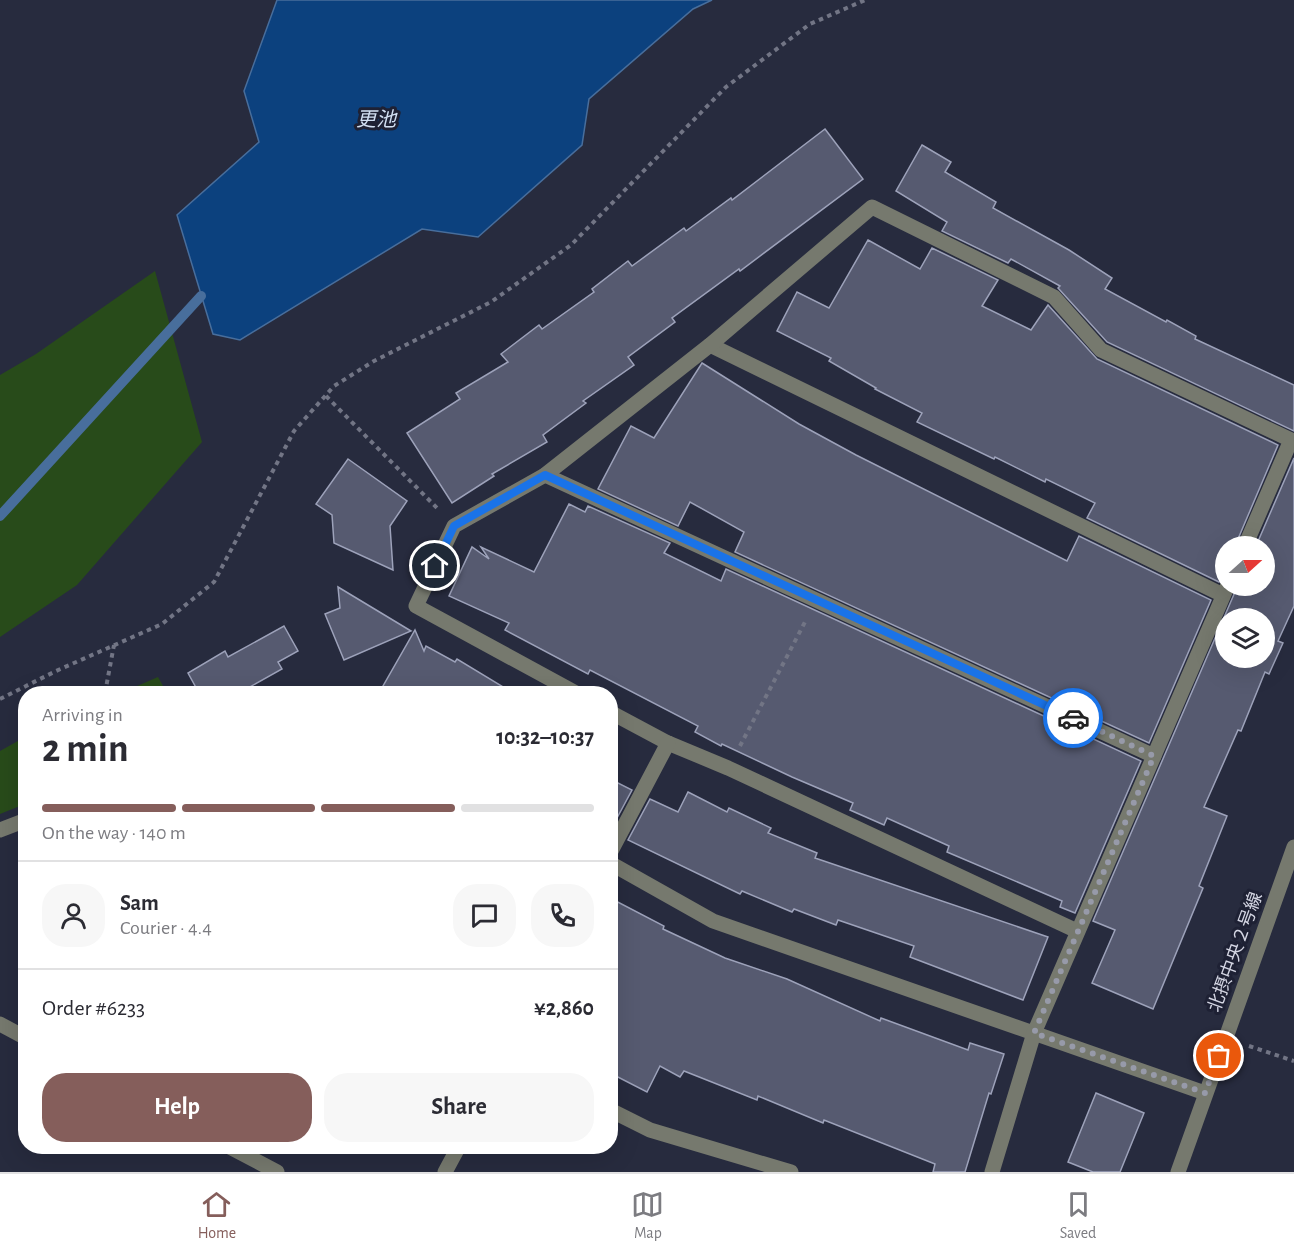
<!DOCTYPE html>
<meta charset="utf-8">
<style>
:root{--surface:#fff;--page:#f7f7f7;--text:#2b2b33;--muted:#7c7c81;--line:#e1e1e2;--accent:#855e5b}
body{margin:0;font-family:"Alegreya Sans","Noto Sans JP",sans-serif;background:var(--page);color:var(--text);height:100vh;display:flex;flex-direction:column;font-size:22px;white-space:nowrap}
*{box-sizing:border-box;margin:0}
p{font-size:20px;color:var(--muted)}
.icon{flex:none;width:33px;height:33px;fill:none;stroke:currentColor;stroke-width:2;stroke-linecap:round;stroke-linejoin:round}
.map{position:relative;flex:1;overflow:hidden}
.drawer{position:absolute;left:18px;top:686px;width:600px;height:468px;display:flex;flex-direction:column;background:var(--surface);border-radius:24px;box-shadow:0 6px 24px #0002}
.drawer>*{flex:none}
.needle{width:39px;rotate:69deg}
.controls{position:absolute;left:1215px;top:536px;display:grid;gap:12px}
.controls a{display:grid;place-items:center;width:60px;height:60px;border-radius:50%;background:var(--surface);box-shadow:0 6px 24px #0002;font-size:30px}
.pin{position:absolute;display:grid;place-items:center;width:51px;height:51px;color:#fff;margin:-26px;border:3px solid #fff;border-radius:50%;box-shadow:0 2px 6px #0007}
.courier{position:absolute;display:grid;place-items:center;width:60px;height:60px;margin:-30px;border:4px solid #1a73e8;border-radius:50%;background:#fff;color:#222;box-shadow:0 2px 8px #0007}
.overview em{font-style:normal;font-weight:600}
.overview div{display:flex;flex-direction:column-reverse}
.overview{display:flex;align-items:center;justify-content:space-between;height:102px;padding:0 24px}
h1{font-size:39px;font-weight:600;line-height:45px}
.bar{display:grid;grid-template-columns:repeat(4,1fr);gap:9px 6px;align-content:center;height:72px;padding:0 24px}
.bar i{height:8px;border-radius:4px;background:var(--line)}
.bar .selected{background:var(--accent)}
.bar p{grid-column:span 4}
.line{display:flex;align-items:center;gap:15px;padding:0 24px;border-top:2px solid var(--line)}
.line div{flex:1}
.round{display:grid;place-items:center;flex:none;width:63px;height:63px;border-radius:24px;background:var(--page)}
.button{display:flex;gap:12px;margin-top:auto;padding:12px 24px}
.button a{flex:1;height:69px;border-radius:24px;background:var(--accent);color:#fff;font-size:24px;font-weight:600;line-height:69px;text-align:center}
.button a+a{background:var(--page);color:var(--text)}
.tabs{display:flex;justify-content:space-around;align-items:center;height:84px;border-top:2px solid var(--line);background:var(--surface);font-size:16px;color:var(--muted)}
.tabs a{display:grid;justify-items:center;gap:3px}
.tabs .selected{color:var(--accent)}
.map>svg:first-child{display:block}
</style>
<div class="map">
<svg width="1294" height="1172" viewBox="0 0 1294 1172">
<rect width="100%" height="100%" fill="#272b3e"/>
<g fill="#284b1a">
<polygon points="155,271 202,442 77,585 0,637 0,375 36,354"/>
<polygon points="158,677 167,693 121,693"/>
<polygon points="25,737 25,804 0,814 0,751"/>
</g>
<polygon fill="#0c417e" stroke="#486e9c" stroke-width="1.5" points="277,0 712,0 693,9 589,99 582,145 478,237 422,229 240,340 213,334 177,215 259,142 244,91"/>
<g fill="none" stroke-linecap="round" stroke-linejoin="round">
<polyline stroke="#486e9c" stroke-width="10" points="0,516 201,296"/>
</g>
<g fill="#565a70" stroke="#9da2ba" stroke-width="1.5" fill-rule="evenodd">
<polygon points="825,129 863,179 740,271 739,269 672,318 675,322 628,357 634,365 583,401 586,403 543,435 547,442 492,474 494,476 452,503 407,433 460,399 456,393 508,362 501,354 539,325 542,329 594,292 592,289 628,261 632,266 684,228 686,231 731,198 732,200"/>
<polygon points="922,145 951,162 945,172 996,202 993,208 1069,250 1112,278 1105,289 1166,322 1167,320 1196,336 1195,339 1294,385 1294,431 1107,342 1058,288 1060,286 1011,259 1008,263 942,231 947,222 896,191"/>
<polygon points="868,240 920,269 932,248 998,280 982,306 1031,330 1048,305 1097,359 1278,445 1235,546 1226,546 1226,576 1219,582 1087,518 1095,503 1046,479 1045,482 995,457 994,459 917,422 922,413 875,389 876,388 829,361 831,358 777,331 797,292 829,308"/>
<polygon points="702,363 799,424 856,455 1067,561 1079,536 1211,600 1149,743 735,552 744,532 690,502 678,526 598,489 631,426 654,438"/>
<path d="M1294,458V606L1278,641L1283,643L1269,674L1265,672L1241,731L1238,730L1204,807L1227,816L1199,886L1203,888L1153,1009L1092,983L1115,930L1093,921L1238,585H1264V546H1256ZM1226,618H1264V657H1226Z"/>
<polygon points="348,459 407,501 390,526 393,570 334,543 332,515 316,504"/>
<polygon points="569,504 585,512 588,506 670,543 664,553 721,581 726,569 1141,761 1075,913 1060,907 1062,901 947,852 949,846 887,818 884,825 850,810 853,803 792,777 722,744 721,746 695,732 698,726 590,670 588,674 505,630 509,623 449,596 472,547 489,559 481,547 534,572"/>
<polygon points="338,587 411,631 344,660 325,614 340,608"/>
<polygon points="284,626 298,651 278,662 282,669 239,693 199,693 188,673 225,651 228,657"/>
<polygon points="415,630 424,651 426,646 455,662 457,659 513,693 379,693"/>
<polygon points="610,779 632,790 610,831"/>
<polygon points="688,792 727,812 729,808 771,828 768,833 817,853 815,858 1048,937 1023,1000 910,957 914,946 838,920 836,925 794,909 792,912 742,891 740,894 628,840 650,799 678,812"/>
<polygon points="610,898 664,926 663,929 725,958 787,979 880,1021 881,1018 968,1050 970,1043 1004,1054 991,1094 989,1093 965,1172 933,1172 935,1164 824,1120 823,1123 758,1096 757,1100 684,1071 680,1077 660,1066 647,1092 610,1073"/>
<polygon points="1096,1093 1144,1113 1120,1172 1093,1172 1068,1162"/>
</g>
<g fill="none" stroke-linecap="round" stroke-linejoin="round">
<g stroke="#727585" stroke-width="4" stroke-dasharray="4.5 4.5" stroke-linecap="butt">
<polyline points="326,396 437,508"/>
<polyline points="105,693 114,645"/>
<polyline points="0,699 56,671 162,624 214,582 294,431 334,386 374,361 491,302 571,245 726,87 810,24 865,0"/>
<polyline points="740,746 805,622"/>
<polyline points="1249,1046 1294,1061"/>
</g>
<g stroke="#76796e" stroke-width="15">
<polyline points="710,345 1223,595"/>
<polyline points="545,475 1154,756"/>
<polyline points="576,693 416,606 454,526 545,475 710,345 872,207 1054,297 1101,350 1291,440 1245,546"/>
<polyline points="610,712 668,743 728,768 1077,931"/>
<polyline points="0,830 26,820"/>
<polyline points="610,853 668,743"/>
<polyline points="610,863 713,921 1205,1093"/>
<polyline points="0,1024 26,1038"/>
<polyline points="610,1110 650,1130 791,1172"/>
<polyline points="228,1146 277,1172"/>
<polyline points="445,1172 459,1146"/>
<polyline points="992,1172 1034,1033 1228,585"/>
<polyline points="1178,1172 1294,847"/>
</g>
</g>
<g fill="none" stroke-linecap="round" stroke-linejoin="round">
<polyline stroke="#979aa9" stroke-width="6" stroke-dasharray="0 10.8" points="1073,718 1154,756 1034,1033 1205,1093 1219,1056"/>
<polyline stroke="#1a73e8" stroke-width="8" points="435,566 454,526 545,475 1073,718"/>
</g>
<g text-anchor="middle" stroke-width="6" stroke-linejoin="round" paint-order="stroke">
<g font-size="18" fill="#d4d6e3" stroke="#1e2134">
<text transform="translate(1235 952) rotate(-70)" y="6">北摂中央２号線</text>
</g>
<g font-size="20" font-style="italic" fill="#d2dff2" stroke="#1e2134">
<text x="376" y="126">更池</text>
</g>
</g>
</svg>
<div class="controls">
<a><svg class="needle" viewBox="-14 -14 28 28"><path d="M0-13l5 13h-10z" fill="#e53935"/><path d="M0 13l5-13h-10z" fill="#7c7c81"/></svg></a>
<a><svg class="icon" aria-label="layers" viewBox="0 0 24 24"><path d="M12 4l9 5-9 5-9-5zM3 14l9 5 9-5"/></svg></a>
</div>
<div class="pin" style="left:1219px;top:1056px;background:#ea580c"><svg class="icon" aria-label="bag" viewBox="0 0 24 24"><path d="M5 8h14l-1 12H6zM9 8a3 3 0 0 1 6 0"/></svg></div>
<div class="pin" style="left:435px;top:566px;background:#1f2937"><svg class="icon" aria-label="home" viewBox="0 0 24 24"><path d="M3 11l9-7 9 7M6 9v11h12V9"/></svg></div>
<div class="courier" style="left:1073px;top:718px"><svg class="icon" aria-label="car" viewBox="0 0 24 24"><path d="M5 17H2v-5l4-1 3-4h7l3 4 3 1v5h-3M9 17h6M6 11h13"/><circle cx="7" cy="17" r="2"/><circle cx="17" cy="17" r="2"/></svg></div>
<section class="drawer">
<div class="overview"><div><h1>2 min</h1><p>Arriving in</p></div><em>10:32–10:37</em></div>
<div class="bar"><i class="selected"></i><i class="selected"></i><i class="selected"></i><i></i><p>On the way · 140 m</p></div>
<div class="line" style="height:108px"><a class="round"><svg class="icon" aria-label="person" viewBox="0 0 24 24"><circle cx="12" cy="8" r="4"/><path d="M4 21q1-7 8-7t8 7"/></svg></a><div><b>Sam</b><p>Courier · 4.4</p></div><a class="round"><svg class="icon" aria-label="chat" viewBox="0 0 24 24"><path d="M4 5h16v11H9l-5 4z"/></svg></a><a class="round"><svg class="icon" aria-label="phone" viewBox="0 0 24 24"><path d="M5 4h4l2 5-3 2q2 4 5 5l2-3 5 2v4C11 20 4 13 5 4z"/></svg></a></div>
<div class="line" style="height:78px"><div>Order #6233</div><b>¥2,860</b></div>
<div class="button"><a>Help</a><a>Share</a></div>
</section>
</div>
<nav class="tabs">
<a class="selected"><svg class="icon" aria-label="home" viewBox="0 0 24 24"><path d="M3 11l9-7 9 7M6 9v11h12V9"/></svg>Home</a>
<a><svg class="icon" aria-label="map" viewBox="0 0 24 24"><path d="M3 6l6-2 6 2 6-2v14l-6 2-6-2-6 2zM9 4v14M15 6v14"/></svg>Map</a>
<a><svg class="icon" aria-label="saved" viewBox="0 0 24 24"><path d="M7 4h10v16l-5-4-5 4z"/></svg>Saved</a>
</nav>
